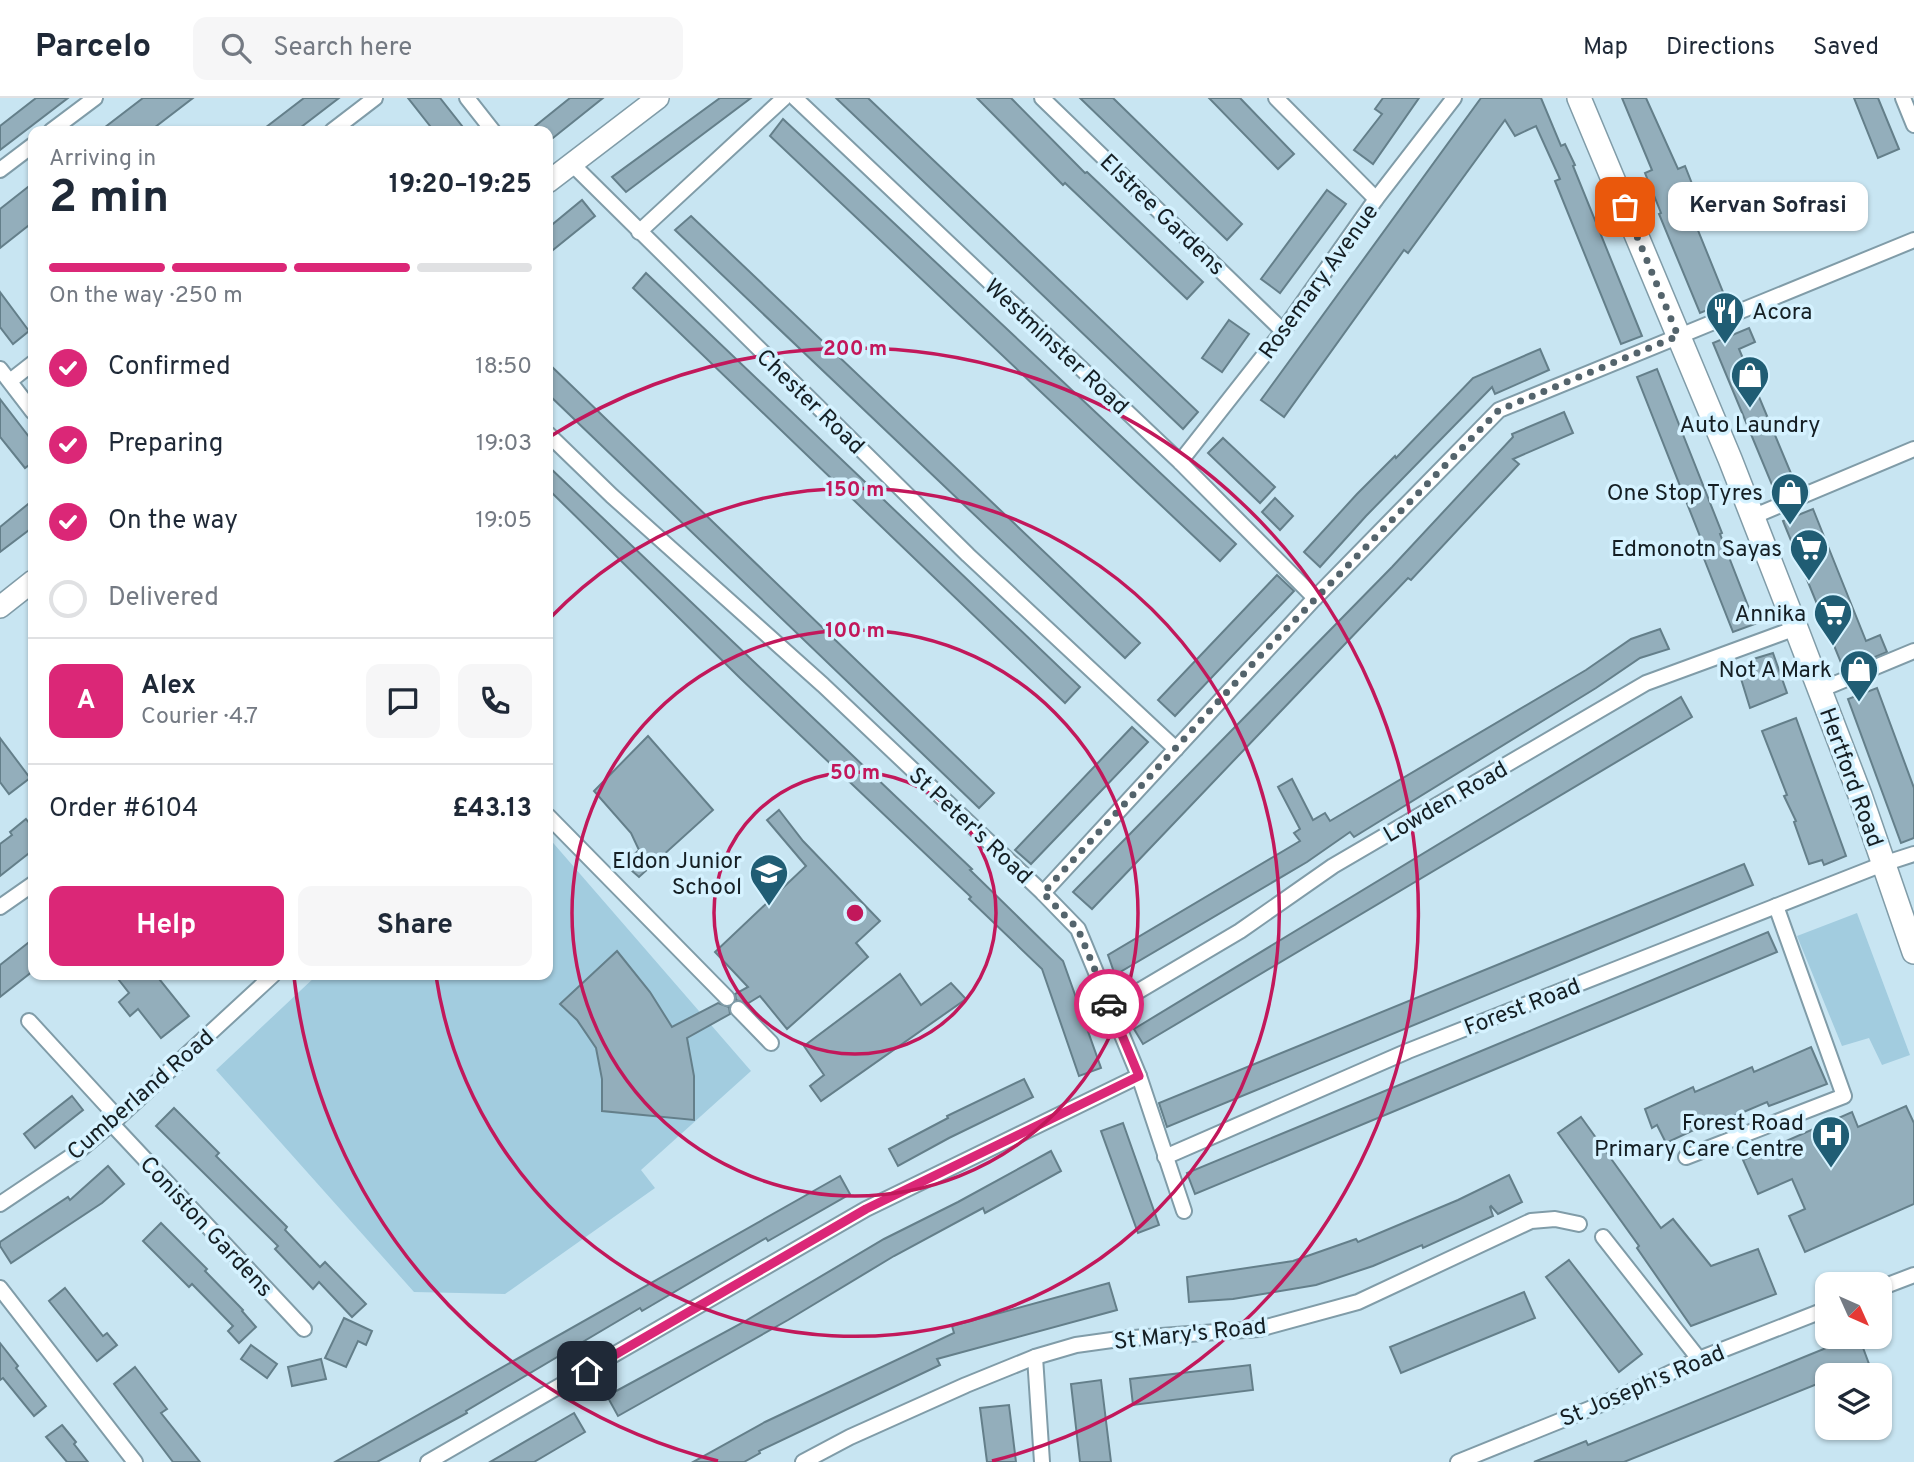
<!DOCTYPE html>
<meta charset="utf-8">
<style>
:root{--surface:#fff;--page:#f6f6f7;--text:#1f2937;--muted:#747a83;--line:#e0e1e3;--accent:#db2777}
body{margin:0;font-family:Overpass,sans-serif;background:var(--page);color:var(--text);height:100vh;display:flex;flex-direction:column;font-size:26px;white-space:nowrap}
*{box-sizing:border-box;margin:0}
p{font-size:23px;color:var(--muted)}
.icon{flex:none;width:38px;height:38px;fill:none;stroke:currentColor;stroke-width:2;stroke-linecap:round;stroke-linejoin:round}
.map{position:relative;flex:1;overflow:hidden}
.drawer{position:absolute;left:28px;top:28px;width:525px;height:854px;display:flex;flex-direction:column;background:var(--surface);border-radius:14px;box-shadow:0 2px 5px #0004}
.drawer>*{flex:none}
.needle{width:46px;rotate:135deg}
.tools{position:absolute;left:1815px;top:1174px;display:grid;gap:14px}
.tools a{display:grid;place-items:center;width:77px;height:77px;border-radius:14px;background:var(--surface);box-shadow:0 2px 5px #0004;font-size:35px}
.pin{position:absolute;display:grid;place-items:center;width:60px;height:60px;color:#fff;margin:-30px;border-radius:14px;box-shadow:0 4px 10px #0006}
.courier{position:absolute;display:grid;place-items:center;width:70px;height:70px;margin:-35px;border:5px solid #db2777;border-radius:50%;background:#fff;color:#222;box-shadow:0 2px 9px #0007}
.bubble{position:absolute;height:49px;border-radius:14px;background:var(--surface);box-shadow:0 2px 5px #0004;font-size:23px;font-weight:700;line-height:49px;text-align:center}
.headline em{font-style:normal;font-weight:700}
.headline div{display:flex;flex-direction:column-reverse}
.headline{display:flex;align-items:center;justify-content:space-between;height:119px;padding:0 21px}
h1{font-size:46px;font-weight:700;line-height:52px}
.bar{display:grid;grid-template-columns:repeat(4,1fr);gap:10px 7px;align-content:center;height:84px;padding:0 21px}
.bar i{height:9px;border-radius:5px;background:var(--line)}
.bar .selected{background:var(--accent)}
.bar p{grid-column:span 4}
.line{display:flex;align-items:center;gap:18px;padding:0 21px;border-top:2px solid var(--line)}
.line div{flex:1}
.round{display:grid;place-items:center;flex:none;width:74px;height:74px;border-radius:14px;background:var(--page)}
ol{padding:0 21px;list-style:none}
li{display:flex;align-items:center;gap:21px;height:77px}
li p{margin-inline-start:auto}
li .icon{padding:7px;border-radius:50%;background:var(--accent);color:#fff;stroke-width:4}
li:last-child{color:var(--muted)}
li i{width:38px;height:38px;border:4px solid var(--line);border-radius:50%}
.primary-button{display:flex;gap:14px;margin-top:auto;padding:14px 21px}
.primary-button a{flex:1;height:80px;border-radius:14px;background:var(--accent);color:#fff;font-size:28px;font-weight:700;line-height:80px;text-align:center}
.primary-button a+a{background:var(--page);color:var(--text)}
header{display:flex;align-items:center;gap:42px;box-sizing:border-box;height:98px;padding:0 35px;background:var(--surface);border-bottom:2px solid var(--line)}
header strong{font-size:33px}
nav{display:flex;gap:38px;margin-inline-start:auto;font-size:24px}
.search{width:490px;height:63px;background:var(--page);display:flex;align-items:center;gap:18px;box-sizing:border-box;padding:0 24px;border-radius:14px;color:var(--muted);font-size:26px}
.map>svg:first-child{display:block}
</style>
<header>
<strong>Parcelo</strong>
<div class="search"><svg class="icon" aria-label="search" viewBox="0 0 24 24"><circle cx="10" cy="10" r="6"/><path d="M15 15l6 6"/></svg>Search here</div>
<nav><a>Map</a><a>Directions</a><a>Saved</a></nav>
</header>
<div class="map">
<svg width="1914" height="1364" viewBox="0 0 1914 1364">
<rect width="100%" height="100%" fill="#c8e5f2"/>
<g fill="#a2ccdf">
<polygon points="548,739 751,973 641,1072 655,1090 505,1196 414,1194 216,972 317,877 548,877"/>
<polygon points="1857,815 1910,957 1882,967 1869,940 1842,948 1797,838"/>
</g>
<g fill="#93aebb" stroke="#647f8a" stroke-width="2">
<polygon points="36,0 68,0 0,52 0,28"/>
<polygon points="143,0 193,0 150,33 100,33"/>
<polygon points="304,0 339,0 296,33 261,33"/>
<polygon points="408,0 440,0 466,33 434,33"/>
<polygon points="570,0 603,0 548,44 548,33 529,33"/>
<polygon points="720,0 751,0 626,94 612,79"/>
<polygon points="836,0 868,0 1198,314 1183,331"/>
<polygon points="977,0 1011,0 1085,75 1087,74 1203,184 1187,201 1065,85 1063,87"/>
<polygon points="1080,0 1113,0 1242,126 1227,142"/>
<polygon points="1209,0 1240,0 1294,56 1278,71"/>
<polygon points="1383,0 1419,0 1373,66 1354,52 1382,16 1375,11"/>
<polygon points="1481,0 1541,0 1561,48 1565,46 1575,67 1573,68 1642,238 1621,246 1555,83 1560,81 1536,28 1515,38 1505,22 1408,155 1404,152 1284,319 1261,302"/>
<polygon points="1622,0 1646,0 1678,71 1685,68 1702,111 1691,115 1727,204 1700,215 1659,116 1661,115 1645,75 1652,72"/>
<polygon points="1854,0 1878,0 1899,51 1878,60"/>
<polygon points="783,21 1236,446 1220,463 770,38"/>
<polygon points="33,85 33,124 0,150 0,111"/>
<polygon points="1327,92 1346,106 1280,195 1261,181"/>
<polygon points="582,102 595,118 548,156 548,130"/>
<polygon points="691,118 1140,545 1125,560 675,132"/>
<polygon points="646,175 1080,589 1065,605 633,190"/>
<polygon points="0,194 29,233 13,246 0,229"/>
<polygon points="1229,222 1249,236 1222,274 1202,260"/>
<polygon points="1749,230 1755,244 1739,251 1795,385 1775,394 1713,245"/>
<polygon points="1540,251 1549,272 1495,296 1492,289 1366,418 1320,469 1304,454 1357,396 1395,358 1396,360 1473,280"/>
<polygon points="548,265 994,695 979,710 548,296"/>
<polygon points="1657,271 1722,435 1720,436 1755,526 1733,534 1701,453 1705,451 1637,279"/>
<polygon points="0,301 33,344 33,364 25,370 0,339"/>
<polygon points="1564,314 1573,335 1513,361 1519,366 1411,482 1408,480 1092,811 1073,794 1392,469 1513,339 1512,336"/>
<polygon points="1223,340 1275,389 1260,405 1208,355"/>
<polygon points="548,368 972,771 970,772 1063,863 1101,970 1079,978 1042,871 969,801 971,799 740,580 548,391"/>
<polygon points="1275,400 1293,418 1280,432 1262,414"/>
<polygon points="33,402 33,429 0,454 0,429"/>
<polygon points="1813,411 1866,543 1880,537 1887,554 1844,572 1783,423"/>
<polygon points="1277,477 1294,493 1175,618 1158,602"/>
<polygon points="1660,531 1669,551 1640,560 1596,590 1354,739 1350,734 1307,764 1115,877 1108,857 1300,743 1294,735 1300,731 1278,689 1292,681 1313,722 1325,715 1330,723 1586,572 1631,541"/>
<polygon points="1773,555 1787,595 1750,610 1738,571 1751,567 1750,562"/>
<polygon points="1877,590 1914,690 1914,740 1901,745 1848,601"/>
<polygon points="1681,599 1692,619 1143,946 1134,931"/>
<polygon points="1796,620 1846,758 1824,767 1822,762 1809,766 1794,724 1796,723 1784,698 1787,697 1762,633"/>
<polygon points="1132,629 1148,644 1031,766 1015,752"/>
<polygon points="648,638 713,712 639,779 624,766 639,752 631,735 594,693"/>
<polygon points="0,640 30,680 9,696 0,684"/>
<polygon points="779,712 803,743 880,823 856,845 868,859 787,931 760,898 747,906 736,902 735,896 748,889 715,854 806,768 767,722"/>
<polygon points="26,721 33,730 33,752 0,778 0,746 12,737 10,734"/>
<polygon points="1744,766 1753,787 1167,1029 1159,1005"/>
<polygon points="1768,834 1777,854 1195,1096 1187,1075"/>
<polygon points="33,841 33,873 0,899 0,867"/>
<polygon points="617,853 650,894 672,929 718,905 729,909 730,916 687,940 694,978 694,1022 602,1013 602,981 596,950 577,922 560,906"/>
<polygon points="900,876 921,907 951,885 966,901 821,1003 810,988 824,977 804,948"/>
<polygon points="115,877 156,877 189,918 161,940 138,911 130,918 119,904 129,895"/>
<polygon points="1811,949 1827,986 1769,1008 1767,1004 1713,1027 1711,1024 1666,1045 1657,1027 1652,1030 1645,1011 1693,989 1695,994 1752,969 1754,974"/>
<polygon points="1024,981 1033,999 949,1040 898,1068 889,1051 948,1020 947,1018"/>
<polygon points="72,998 83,1012 35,1050 24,1036"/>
<polygon points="1906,1008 1914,1025 1914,1106 1805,1154 1789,1118 1805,1111 1792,1081 1758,1096 1743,1062 1852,1014 1858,1029"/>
<polygon points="174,1010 219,1055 216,1058 287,1129 285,1132 320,1169 325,1164 366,1206 352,1219 319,1184 313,1191 275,1151 278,1148 156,1028"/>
<polygon points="1581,1019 1661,1130 1673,1121 1711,1168 1758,1151 1776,1196 1691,1228 1637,1150 1639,1148 1558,1035"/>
<polygon points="1123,1025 1159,1127 1138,1135 1101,1033"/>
<polygon points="1051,1053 1061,1073 985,1115 983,1110 894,1158 788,1222 618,1318 607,1298 742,1225 884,1141 958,1104"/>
<polygon points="108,1068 124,1086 102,1105 11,1165 0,1148 0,1144 68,1099 70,1102"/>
<polygon points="1509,1077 1522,1104 1498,1116 1491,1108 1490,1109 1493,1118 1423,1150 1422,1147 1373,1168 1316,1187 1233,1201 1189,1204 1187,1179 1293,1163 1356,1141 1358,1144 1458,1102"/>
<polygon points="840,1078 850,1096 768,1143 766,1140 642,1213 640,1210 466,1313 467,1315 377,1364 335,1364"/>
<polygon points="161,1125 207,1171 205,1173 243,1212 242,1213 256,1229 239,1245 228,1233 233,1228 192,1186 189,1189 143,1143"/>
<polygon points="1569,1162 1642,1256 1619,1274 1546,1179"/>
<polygon points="1109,1185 1117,1212 937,1261 940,1267 759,1353 760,1355 744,1364 693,1364 765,1324 954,1235 952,1228"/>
<polygon points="65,1190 103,1238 107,1235 117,1247 97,1263 49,1203"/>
<polygon points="1524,1194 1535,1220 1401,1275 1390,1249"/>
<polygon points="344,1220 372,1233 366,1247 358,1243 346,1269 325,1260"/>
<polygon points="1853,1239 1859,1239 1869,1266 1841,1278 1827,1278 1827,1282 1624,1364 1534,1364 1586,1343 1588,1347"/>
<polygon points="0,1245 18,1268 16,1270 46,1308 34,1318 3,1280 0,1282"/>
<polygon points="251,1247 277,1266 267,1280 241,1261"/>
<polygon points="321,1261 326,1281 292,1288 288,1269"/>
<polygon points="1250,1267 1253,1292 1133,1307 1130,1281"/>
<polygon points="135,1269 167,1311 161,1315 200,1364 173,1364 114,1286"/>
<polygon points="1101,1282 1111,1364 1080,1364 1071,1286"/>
<polygon points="1009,1307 1016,1364 987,1364 980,1310"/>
<polygon points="574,1315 585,1334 534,1364 490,1364"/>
<polygon points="62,1327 76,1344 74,1346 88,1364 67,1364 46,1339"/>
</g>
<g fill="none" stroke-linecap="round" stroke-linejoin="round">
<g stroke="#809ca8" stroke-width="18">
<g id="street">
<polyline points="467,0 493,33"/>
<polyline points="795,0 1180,364 1315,500"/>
<polyline points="1042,0 1283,233"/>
<polyline points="1276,0 1376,101"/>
<polyline points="1903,0 1914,27"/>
<polyline points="51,33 95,0"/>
<polyline points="332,33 375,0"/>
<polyline points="572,66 968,457 1176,651"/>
<polyline points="0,72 33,47"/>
<polyline points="639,134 784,0"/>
<polyline points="0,271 33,314"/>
<polyline points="10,283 33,265"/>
<polyline points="548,336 612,398 823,587 1043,795 1078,831 1139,978 1184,1113"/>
<polyline points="1180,364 1283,233 1376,101 1454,0"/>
<polyline points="1752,419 1914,351"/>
<polyline points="1820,592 1914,553"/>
<polyline points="548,718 727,900"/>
<polyline points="1043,795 1315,500 1499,312 1914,142"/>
<polyline points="0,809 33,786"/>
<polyline points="1110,910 1240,833 1333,768 1646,585 1796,530"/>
<polyline points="738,911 771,945"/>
<polyline points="29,923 118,1020"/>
<polyline points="111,1025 304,1231"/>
<polyline points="1165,1059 1408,953 1883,766 1914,756"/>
<polyline points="1686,1059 1844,998 1776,808"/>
<polyline points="0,1106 76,1055 118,1020 273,877"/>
<polyline points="1603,1139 1699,1261"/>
<polyline points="0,1190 135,1364"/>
<polyline points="1880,1190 1914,1177"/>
<polyline points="1035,1259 1042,1364"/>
<polyline points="428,1364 866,1111 1139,978"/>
<polyline points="803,1364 850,1339 966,1287 1035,1259 1076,1247 1119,1241 1259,1231 1358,1204 1531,1123 1555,1121 1579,1126"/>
<polyline points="1458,1364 1624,1297 1699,1261 1827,1211"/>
</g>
</g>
<g stroke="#809ca8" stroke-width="24">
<g id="secondary">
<polyline points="548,84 658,0"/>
<polyline points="0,509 33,483"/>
</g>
</g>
<g stroke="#809ca8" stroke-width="26">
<polyline id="primary" points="1579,0 1730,361 1796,530 1860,697 1914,854"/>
</g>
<use href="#street" stroke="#fff" stroke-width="14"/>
<use href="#secondary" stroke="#fff" stroke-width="21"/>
<use href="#primary" stroke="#fff" stroke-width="23"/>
</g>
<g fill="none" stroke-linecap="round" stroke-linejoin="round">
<polyline stroke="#54646c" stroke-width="7" stroke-dasharray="0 12.6" points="1109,906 1078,831 1043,795 1259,559 1499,312 1678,238 1625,109"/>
<polyline stroke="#db2777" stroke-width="9" points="587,1273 866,1111 1139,978 1109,906"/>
</g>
<g fill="none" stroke="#c2185b" stroke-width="3.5">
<circle cx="855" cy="815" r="141"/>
<circle cx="855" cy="815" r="283"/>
<path d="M550 520A424 424 0 1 1 436 878"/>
<path d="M718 1363A565 565 0 0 1 294 879M551 338A565 565 0 1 1 992 1363"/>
</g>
<defs>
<g id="restaurant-pin" transform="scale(2.0125)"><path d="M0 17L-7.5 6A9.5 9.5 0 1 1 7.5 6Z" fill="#205d74" stroke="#d5f2ff"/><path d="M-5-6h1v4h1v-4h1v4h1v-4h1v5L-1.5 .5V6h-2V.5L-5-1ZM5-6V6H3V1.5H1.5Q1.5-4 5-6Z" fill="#fff"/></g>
<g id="shop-pin" transform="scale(2.0125)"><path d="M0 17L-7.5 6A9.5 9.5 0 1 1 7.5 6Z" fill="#205d74" stroke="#d5f2ff"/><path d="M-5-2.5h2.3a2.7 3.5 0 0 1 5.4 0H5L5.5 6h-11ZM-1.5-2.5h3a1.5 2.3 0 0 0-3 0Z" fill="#fff"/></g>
<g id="supermarket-pin" transform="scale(2.0125)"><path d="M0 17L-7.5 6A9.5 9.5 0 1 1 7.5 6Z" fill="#205d74" stroke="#d5f2ff"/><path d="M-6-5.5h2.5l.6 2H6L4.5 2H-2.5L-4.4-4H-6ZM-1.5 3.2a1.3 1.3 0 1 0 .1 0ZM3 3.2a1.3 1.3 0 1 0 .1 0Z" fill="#fff"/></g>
<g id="school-pin" transform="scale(2.0125)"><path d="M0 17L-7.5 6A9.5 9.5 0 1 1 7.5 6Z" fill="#205d74" stroke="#d5f2ff"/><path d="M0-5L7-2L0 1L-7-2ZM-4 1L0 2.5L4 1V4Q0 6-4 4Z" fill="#fff"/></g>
<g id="hospital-pin" transform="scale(2.0125)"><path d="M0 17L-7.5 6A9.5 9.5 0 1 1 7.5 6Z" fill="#205d74" stroke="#d5f2ff"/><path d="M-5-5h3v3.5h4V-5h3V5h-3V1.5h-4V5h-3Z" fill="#fff"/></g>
</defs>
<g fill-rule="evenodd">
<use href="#restaurant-pin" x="1725" y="213"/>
<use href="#shop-pin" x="1750" y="277"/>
<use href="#shop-pin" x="1790" y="394"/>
<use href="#supermarket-pin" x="1809" y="450"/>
<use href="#supermarket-pin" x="1833" y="515"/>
<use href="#shop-pin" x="1859" y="571"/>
<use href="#school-pin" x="769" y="775"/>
<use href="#hospital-pin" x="1831" y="1037"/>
</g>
<g text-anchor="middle" stroke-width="7" stroke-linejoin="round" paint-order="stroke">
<g font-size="23" fill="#151f24" stroke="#d5f2ff">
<text transform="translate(1163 116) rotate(44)" y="8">Elstree Gardens</text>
<text transform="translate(1318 183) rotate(-54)" y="8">Rosemary Avenue</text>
<text transform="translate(1057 248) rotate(43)" y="8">Westminster Road</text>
<text transform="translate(811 303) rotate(44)" y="8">Chester Road</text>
<text transform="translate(1852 679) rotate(70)" y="8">Hertford Road</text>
<text transform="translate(1445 703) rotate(-30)" y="8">Lowden Road</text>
<text transform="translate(971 727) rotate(43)" y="8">St Peter's Road</text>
<text transform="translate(1522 908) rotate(-21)" y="8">Forest Road</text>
<text transform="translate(140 996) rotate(-41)" y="8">Cumberland Road</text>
<text transform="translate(207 1128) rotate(47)" y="8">Coniston Gardens</text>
<text transform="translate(1190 1235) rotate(-6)" y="8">St Mary's Road</text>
<text transform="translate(1642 1287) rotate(-23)" y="8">St Joseph's Road</text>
</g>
<g font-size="23" fill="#151f24" stroke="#d5f2ff" text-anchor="end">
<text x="1752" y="221" text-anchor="start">Acora</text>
<text x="1750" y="334" text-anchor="middle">Auto Laundry</text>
<text x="1763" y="402">One Stop Tyres</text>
<text x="1782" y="458">Edmonotn Sayas</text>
<text x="1806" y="523">Annika</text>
<text x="1832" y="579">Not A Mark</text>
<text x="742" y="770">Eldon Junior<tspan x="742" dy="26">School</tspan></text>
<text x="1804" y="1032">Forest Road<tspan x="1804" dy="26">Primary Care Centre</tspan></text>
</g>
</g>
<circle cx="855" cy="815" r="10" fill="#c2185b" stroke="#d5f2ff" stroke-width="3.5"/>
<g font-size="21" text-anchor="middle" font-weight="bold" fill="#c2185b" stroke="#d5f2ff" stroke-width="7" stroke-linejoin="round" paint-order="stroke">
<text x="855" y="257">200 m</text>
<text x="855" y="398">150 m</text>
<text x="855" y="539">100 m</text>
<text x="855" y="681">50 m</text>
</g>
</svg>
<div class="tools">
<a><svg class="needle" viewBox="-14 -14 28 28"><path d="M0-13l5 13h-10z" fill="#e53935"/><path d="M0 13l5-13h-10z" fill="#747a83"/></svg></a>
<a><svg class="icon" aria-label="layers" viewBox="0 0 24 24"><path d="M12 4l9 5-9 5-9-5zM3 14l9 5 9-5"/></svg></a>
</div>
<div class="pin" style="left:1625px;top:109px;background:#ea580c"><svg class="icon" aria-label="bag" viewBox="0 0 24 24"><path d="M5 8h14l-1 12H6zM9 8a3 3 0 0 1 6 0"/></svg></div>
<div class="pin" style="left:587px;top:1273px;background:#1f2937"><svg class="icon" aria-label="home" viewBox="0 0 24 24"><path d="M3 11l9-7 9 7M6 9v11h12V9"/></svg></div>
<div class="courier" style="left:1109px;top:906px"><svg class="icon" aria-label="car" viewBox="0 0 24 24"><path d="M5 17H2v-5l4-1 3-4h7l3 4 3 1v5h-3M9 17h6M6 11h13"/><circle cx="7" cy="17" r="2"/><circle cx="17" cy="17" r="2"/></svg></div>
<div class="bubble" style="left:1668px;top:84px;width:200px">Kervan Sofrasi</div>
<section class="drawer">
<div class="headline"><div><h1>2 min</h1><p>Arriving in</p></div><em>19:20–19:25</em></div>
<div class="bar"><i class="selected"></i><i class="selected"></i><i class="selected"></i><i></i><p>On the way · 250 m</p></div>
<ol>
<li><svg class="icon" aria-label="check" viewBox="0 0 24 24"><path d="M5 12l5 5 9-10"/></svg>Confirmed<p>18:50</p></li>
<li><svg class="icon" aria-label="check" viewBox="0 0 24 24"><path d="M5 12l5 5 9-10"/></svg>Preparing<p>19:03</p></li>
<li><svg class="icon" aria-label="check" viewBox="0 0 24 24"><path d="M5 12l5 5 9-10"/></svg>On the way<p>19:05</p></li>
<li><i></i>Delivered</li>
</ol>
<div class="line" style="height:126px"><b class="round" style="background:var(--accent);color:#fff">A</b><div><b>Alex</b><p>Courier · 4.7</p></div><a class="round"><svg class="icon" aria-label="chat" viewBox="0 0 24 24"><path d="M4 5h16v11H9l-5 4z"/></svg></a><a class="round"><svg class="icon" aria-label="phone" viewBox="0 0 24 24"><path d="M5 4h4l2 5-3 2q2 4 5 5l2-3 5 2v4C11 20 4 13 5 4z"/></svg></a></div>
<div class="line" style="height:91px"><div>Order #6104</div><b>£43.13</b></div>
<div class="primary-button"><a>Help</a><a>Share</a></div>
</section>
</div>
